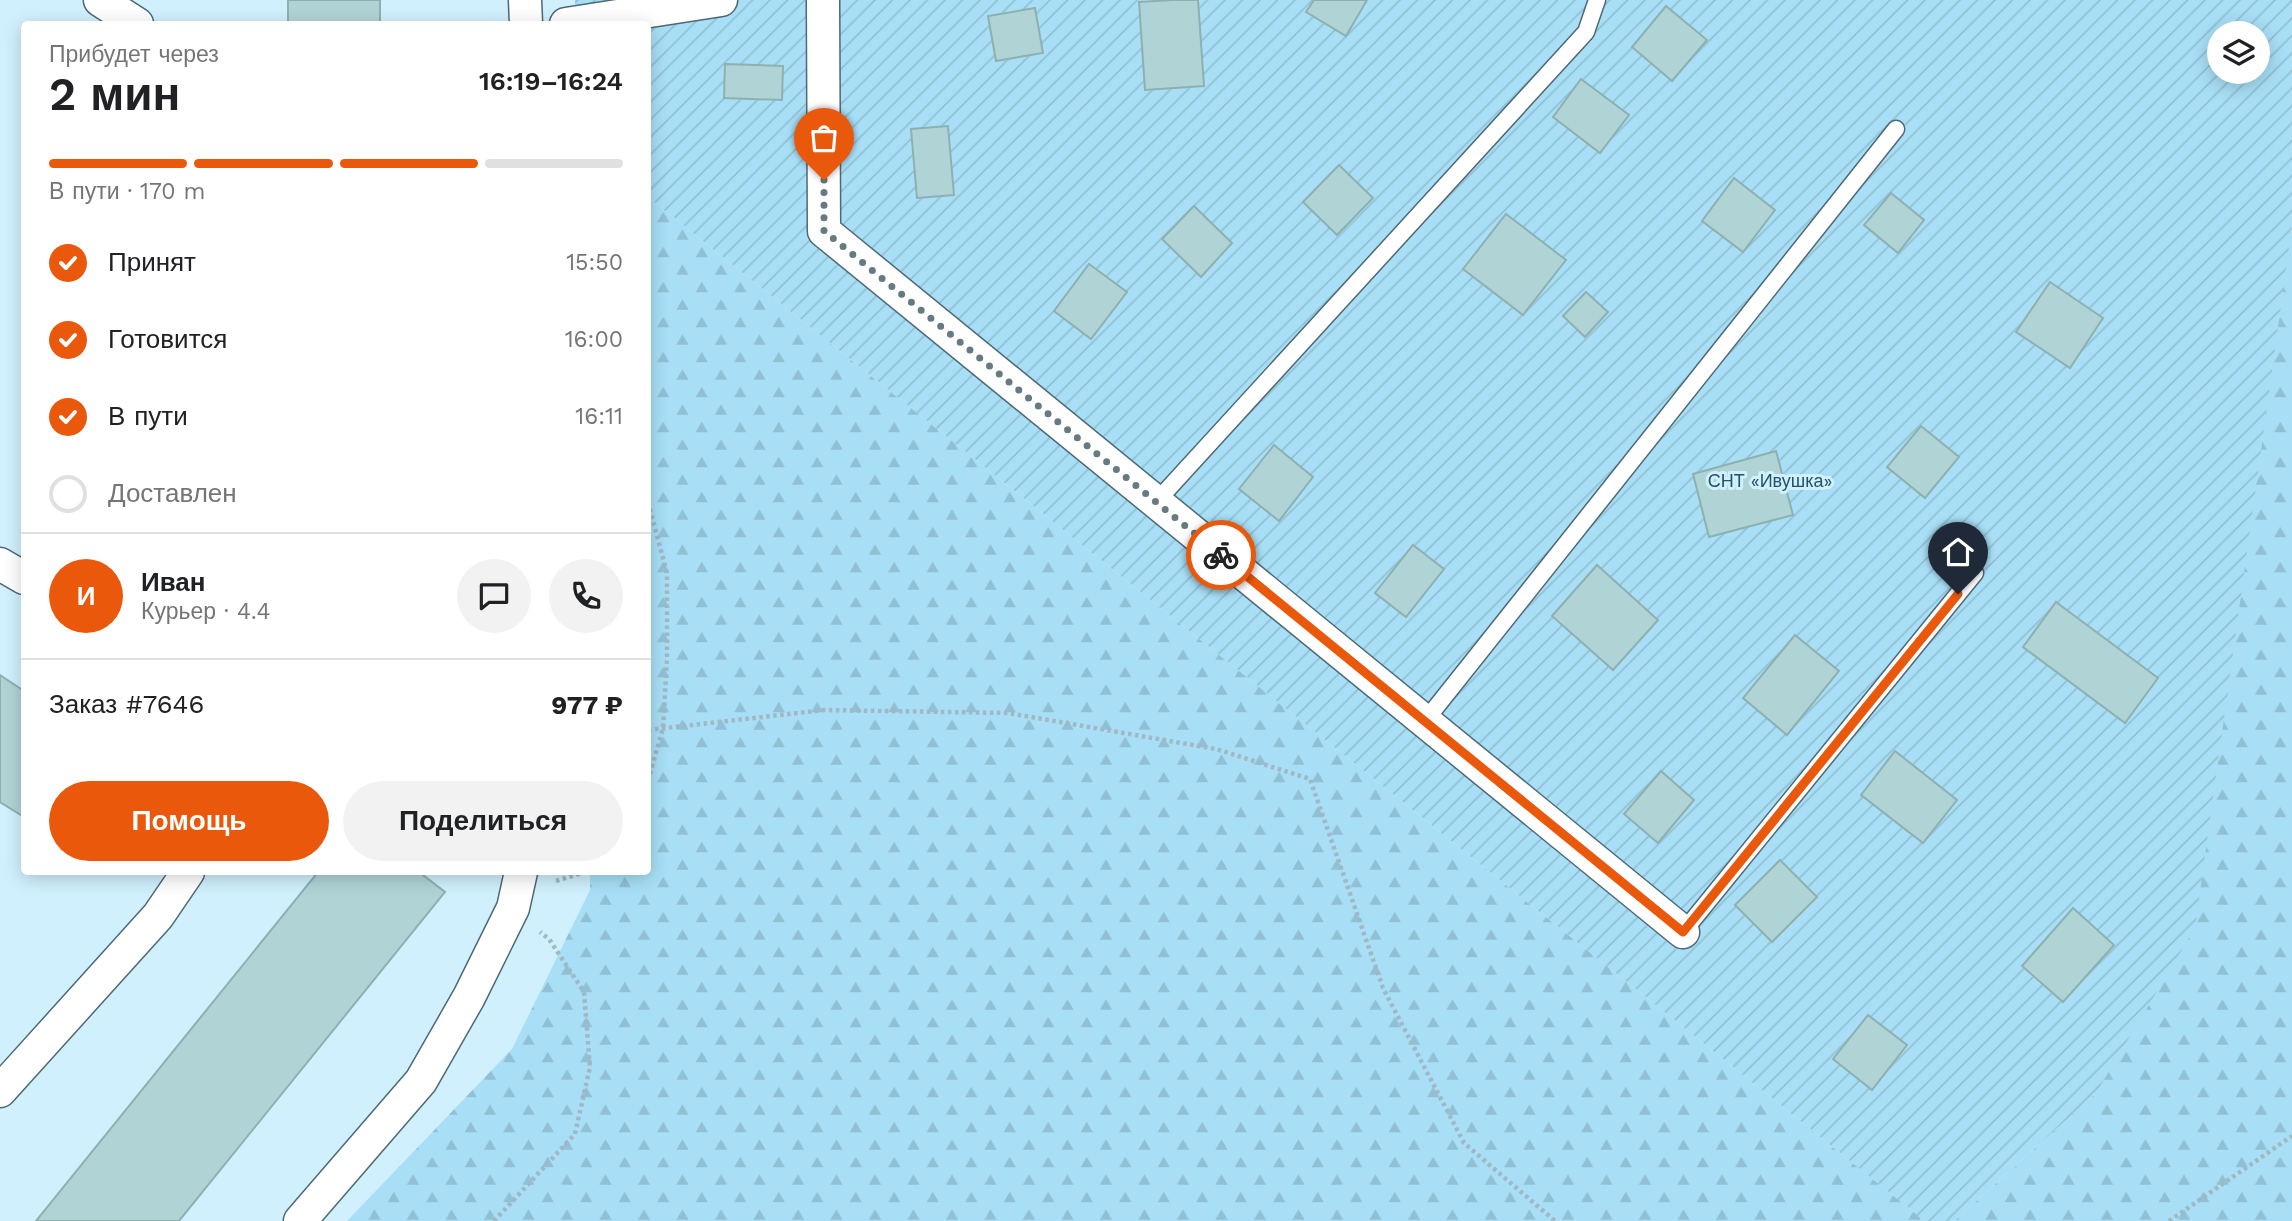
<!DOCTYPE html>
<html lang="ru">
<meta charset="utf-8">
<style>
:root{--surface:#fff;--page:#f2f2f2;--text:#202124;--muted:#757577;--line:#e0e0e0;--accent:#ea580c}
body{margin:0;font-family:"Work Sans",sans-serif;background:var(--page);color:var(--text);height:100vh;display:flex;flex-direction:column;font-size:26px;white-space:nowrap}
*{box-sizing:border-box;margin:0}
p{font-size:23px;color:var(--muted)}
.icon{flex:none;width:38px;height:38px;fill:none;stroke:currentColor;stroke-width:2;stroke-linecap:round;stroke-linejoin:round}
.map{position:relative;flex:1;overflow:hidden}
.side{position:absolute;left:21px;top:21px;width:630px;height:854px;display:flex;flex-direction:column;background:var(--surface);border-radius:7px;box-shadow:0 4px 18px #0003}
.side>*{flex:none}
.tools{position:absolute;left:2207px;top:21px;display:grid;gap:14px}
.tools a{display:grid;place-items:center;width:63px;height:63px;border-radius:50%;background:var(--surface);box-shadow:0 4px 18px #0003;font-size:35px}
.pin{position:absolute;display:grid;place-items:center;width:60px;height:60px;color:#fff;margin:-72px -30px;border-radius:50% 50% 50% 0;rotate:-45deg;box-shadow:0 0 7px #0007}
.pin .icon{rotate:45deg}
.courier{position:absolute;display:grid;place-items:center;width:70px;height:70px;margin:-35px;border:5px solid #ea580c;border-radius:50%;background:#fff;color:#222;box-shadow:0 2px 9px #0007}
.headline em{font-style:normal;font-weight:600}
.headline div{display:flex;flex-direction:column-reverse}
.headline{display:flex;align-items:center;justify-content:space-between;height:119px;padding:0 28px}
h1{font-size:46px;font-weight:600;line-height:52px}
.bar{display:grid;grid-template-columns:repeat(4,1fr);gap:10px 7px;align-content:center;height:84px;padding:0 28px}
.bar i{height:9px;border-radius:5px;background:var(--line)}
.bar .selected{background:var(--accent)}
.bar p{grid-column:span 4}
.line{display:flex;align-items:center;gap:18px;padding:0 28px;border-top:2px solid var(--line)}
.line div{flex:1}
.round{display:grid;place-items:center;flex:none;width:74px;height:74px;border-radius:37px;background:var(--page)}
ol{padding:0 28px;list-style:none}
li{display:flex;align-items:center;gap:21px;height:77px}
li p{margin-inline-start:auto}
li .icon{padding:7px;border-radius:50%;background:var(--accent);color:#fff;stroke-width:4}
li:last-child{color:var(--muted)}
li i{width:38px;height:38px;border:4px solid var(--line);border-radius:50%}
.button{display:flex;gap:14px;margin-top:auto;padding:14px 28px}
.button a{flex:1;height:80px;border-radius:42px;background:var(--accent);color:#fff;font-size:28px;font-weight:600;line-height:80px;text-align:center}
.button a+a{background:var(--page);color:var(--text)}
.map>svg:first-child{display:block}
</style>
<div class="map">
<svg width="2292" height="1221" viewBox="0 0 2292 1221">
<defs>
<pattern id="forest-firs" width="22" height="20" patternUnits="userSpaceOnUse" patternTransform="scale(1.75)"><rect width="22" height="20" fill="#a8dff6"/><path d="M5 1l3.5 6h-7zM16 11l3.5 6h-7z" fill="#91c0d4"/></pattern>
<pattern id="garden-furrows" width="10" height="10" patternUnits="userSpaceOnUse" patternTransform="scale(1.75)"><rect width="10" height="10" fill="#a8dff6"/><path d="M-1 1l2-2M0 10L10 0M9 11l2-2" fill="none" stroke="#91c0d4"/></pattern>
</defs>
<rect width="100%" height="100%" fill="#d1f0fe"/>
<g fill="url(#forest-firs)">
<polygon points="648,197 1925,1221 347,1221 512,1049 590,890 590,872 648,872"/>
<polygon points="2292,226 2292,1221 1954,1221 2096,1093 2285,271"/>
</g>
<path fill="url(#garden-furrows)" fill-rule="evenodd" d="M575,0H2292V226L2195,928L2096,1093L1954,1221H1925L648,197V24H576ZM2219,33H2258V72H2219Z"/>
<g fill="#b0d4d5" stroke="#8db0b1" stroke-width="2">
<rect x="288" y="0" width="92" height="24"/>
<polygon points="1173,0 1198,0 1204,86 1145,90 1139,2"/>
<polygon points="1314,0 1367,0 1346,36 1306,12"/>
<polygon points="1666,6 1707,40 1672,81 1632,47"/>
<polygon points="1035,8 1043,53 996,61 988,16"/>
<polygon points="725,64 783,66 782,100 724,98"/>
<polygon points="1581,79 1629,115 1600,153 1553,117"/>
<polygon points="948,126 954,195 917,198 911,129"/>
<polygon points="1339,165 1373,198 1337,235 1303,202"/>
<polygon points="1734,178 1775,210 1743,252 1702,221"/>
<polygon points="1891,193 1924,220 1898,253 1864,225"/>
<polygon points="1194,206 1232,243 1201,277 1162,239"/>
<polygon points="1506,214 1566,260 1523,315 1463,269"/>
<polygon points="1089,264 1127,292 1091,339 1054,311"/>
<polygon points="2050,282 2103,318 2070,368 2016,332"/>
<polygon points="1586,292 1608,312 1585,337 1563,316"/>
<polygon points="1921,426 1959,457 1925,498 1887,467"/>
<polygon points="1274,445 1313,477 1279,521 1239,489"/>
<polygon points="1776,451 1793,515 1709,537 1693,474"/>
<polygon points="1413,545 1444,569 1406,617 1375,593"/>
<polygon points="1597,565 1658,620 1613,670 1552,616"/>
<polygon points="2056,602 2158,678 2125,723 2023,647"/>
<polygon points="1795,635 1839,671 1787,735 1743,698"/>
<polygon points="0,675 24,691 24,817 0,802"/>
<polygon points="1895,751 1957,800 1923,843 1861,795"/>
<polygon points="1661,771 1694,800 1658,843 1624,814"/>
<polygon points="1780,860 1817,897 1772,942 1735,905"/>
<polygon points="318,872 419,872 445,892 179,1221 36,1221"/>
<polygon points="2073,908 2114,945 2063,1002 2022,966"/>
<polygon points="1868,1015 1907,1045 1872,1090 1833,1059"/>
</g>
<g fill="none" stroke-linecap="round" stroke-linejoin="round">
<g stroke="#4c6975" stroke-width="19">
<g id="lane">
<polyline points="1156,502 1586,32 1597,0"/>
<polyline points="1425,721 1896,129"/>
<polyline points="1683,932 1975,573"/>
</g>
</g>
<g stroke="#4c6975" stroke-width="35">
<g id="street">
<polyline points="100,0 137,24"/>
<polyline points="525,0 526,24"/>
<polyline points="823,0 824,231 1683,932"/>
<polyline points="566,24 721,0"/>
<polyline points="0,564 24,578"/>
<polyline points="0,1091 158,916 188,872"/>
<polyline points="300,1221 421,1081 469,997 513,908 521,872"/>
</g>
</g>
<g stroke="#9fb8c3" stroke-width="4.5" stroke-dasharray="3.5 3.5" stroke-linecap="butt">
<polyline points="648,502 667,573 667,659 663,728 648,781"/>
<polyline points="648,730 824,710 1008,713 1216,749 1310,779 1383,988 1464,1143 1555,1221"/>
<polyline points="556,881 585,872"/>
<polyline points="494,1221 575,1134 590,1067 584,992 549,939 540,932"/>
<polyline points="2169,1221 2292,1136"/>
</g>
<use href="#lane" stroke="#fff" stroke-width="16"/>
<use href="#street" stroke="#fff" stroke-width="32"/>
</g>
<g fill="none" stroke-linecap="round" stroke-linejoin="round">
<polyline stroke="#667a82" stroke-width="7" stroke-dasharray="0 12.6" points="824,180 824,231 1221,555"/>
<polyline stroke="#ea580c" stroke-width="9" points="1221,555 1683,932 1958,594"/>
</g>
<g text-anchor="middle" stroke-width="6" stroke-linejoin="round" paint-order="stroke">
<g font-size="18" fill="#235366" stroke="#d1f0fe">
<text x="1770" y="487">СНТ «Ивушка»</text>
</g>
</g>
</svg>
<div class="tools">
<a><svg class="icon" aria-label="layers" viewBox="0 0 24 24"><path d="M12 4l9 5-9 5-9-5zM3 14l9 5 9-5"/></svg></a>
</div>
<div class="pin" style="left:824px;top:180px;background:#ea580c"><svg class="icon" aria-label="bag" viewBox="0 0 24 24"><path d="M5 8h14l-1 12H6zM9 8a3 3 0 0 1 6 0"/></svg></div>
<div class="pin" style="left:1958px;top:594px;background:#1f2937"><svg class="icon" aria-label="home" viewBox="0 0 24 24"><path d="M3 11l9-7 9 7M6 9v11h12V9"/></svg></div>
<div class="courier" style="left:1221px;top:555px"><svg class="icon" aria-label="bike" viewBox="0 0 24 24"><circle cx="6" cy="16" r="4"/><circle cx="18" cy="16" r="4"/><path d="M6 16l4-8h5l3 8M10 8l3 8H6M13 5h3"/></svg></div>
<section class="side">
<div class="headline"><div><h1>2 мин</h1><p>Прибудет через</p></div><em>16:19–16:24</em></div>
<div class="bar"><i class="selected"></i><i class="selected"></i><i class="selected"></i><i></i><p>В пути · 170 m</p></div>
<ol>
<li><svg class="icon" aria-label="check" viewBox="0 0 24 24"><path d="M5 12l5 5 9-10"/></svg>Принят<p>15:50</p></li>
<li><svg class="icon" aria-label="check" viewBox="0 0 24 24"><path d="M5 12l5 5 9-10"/></svg>Готовится<p>16:00</p></li>
<li><svg class="icon" aria-label="check" viewBox="0 0 24 24"><path d="M5 12l5 5 9-10"/></svg>В пути<p>16:11</p></li>
<li><i></i>Доставлен</li>
</ol>
<div class="line" style="height:126px"><b class="round" style="background:var(--accent);color:#fff">И</b><div><b>Иван</b><p>Курьер · 4.4</p></div><a class="round"><svg class="icon" aria-label="chat" viewBox="0 0 24 24"><path d="M4 5h16v11H9l-5 4z"/></svg></a><a class="round"><svg class="icon" aria-label="phone" viewBox="0 0 24 24"><path d="M5 4h4l2 5-3 2q2 4 5 5l2-3 5 2v4C11 20 4 13 5 4z"/></svg></a></div>
<div class="line" style="height:91px"><div>Заказ #7646</div><b>977 ₽</b></div>
<div class="button"><a>Помощь</a><a>Поделиться</a></div>
</section>
</div>
